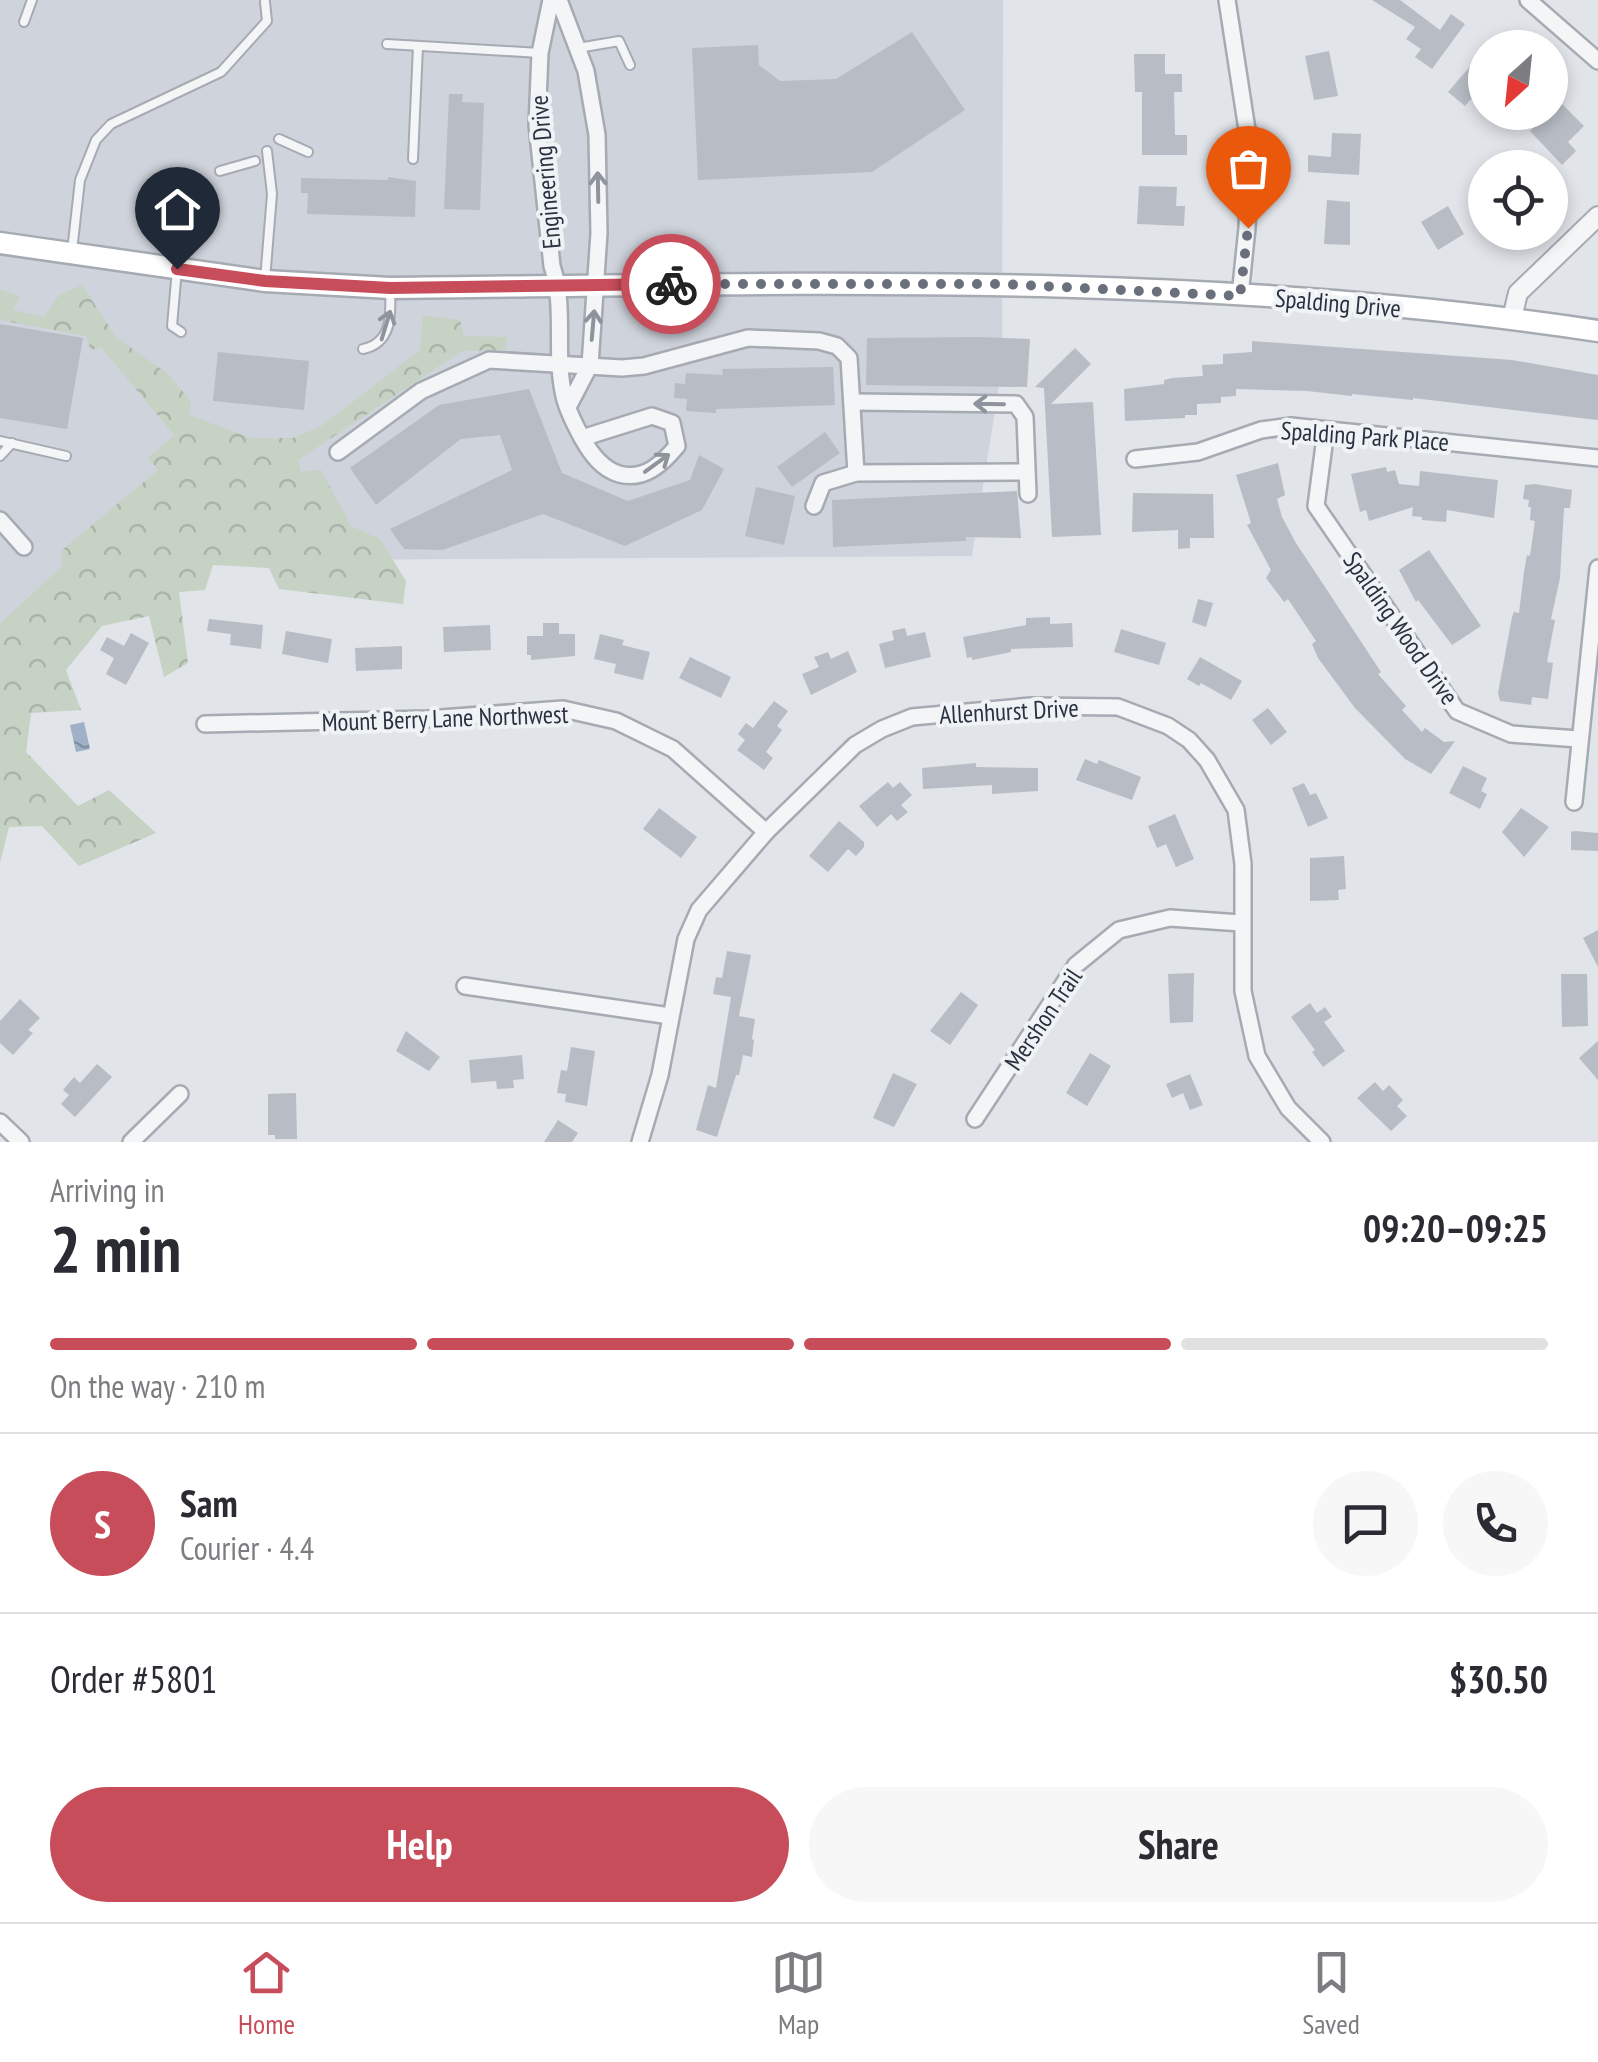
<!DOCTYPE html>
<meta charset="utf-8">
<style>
:root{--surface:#fff;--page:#f7f7f7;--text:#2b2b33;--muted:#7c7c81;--line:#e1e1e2;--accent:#c74d5b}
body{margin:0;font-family:"PT Sans Narrow",sans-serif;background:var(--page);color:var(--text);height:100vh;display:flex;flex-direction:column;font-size:38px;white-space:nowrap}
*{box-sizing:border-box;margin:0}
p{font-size:32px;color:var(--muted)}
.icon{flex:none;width:55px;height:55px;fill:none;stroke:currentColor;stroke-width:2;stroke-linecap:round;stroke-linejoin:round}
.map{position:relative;height:1142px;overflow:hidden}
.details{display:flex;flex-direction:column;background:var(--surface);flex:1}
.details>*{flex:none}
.needle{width:65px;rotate:207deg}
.buttons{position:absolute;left:1468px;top:30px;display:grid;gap:20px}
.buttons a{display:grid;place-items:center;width:100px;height:100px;border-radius:50%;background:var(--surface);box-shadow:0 5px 15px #0003;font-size:50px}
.pin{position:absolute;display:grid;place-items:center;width:85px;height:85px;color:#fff;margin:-102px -42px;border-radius:50% 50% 50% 0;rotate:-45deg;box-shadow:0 0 10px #0007}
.pin .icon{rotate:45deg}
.courier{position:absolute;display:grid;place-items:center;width:100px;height:100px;margin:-50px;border:8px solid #c74d5b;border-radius:50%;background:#fff;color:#222;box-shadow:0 2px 12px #0007}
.summary em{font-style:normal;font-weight:700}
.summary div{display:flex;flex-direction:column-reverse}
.summary{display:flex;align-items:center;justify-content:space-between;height:170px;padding:0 50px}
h1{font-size:65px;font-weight:700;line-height:75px}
.bar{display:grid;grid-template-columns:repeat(4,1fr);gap:15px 10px;align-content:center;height:120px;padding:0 50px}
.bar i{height:12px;border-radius:8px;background:var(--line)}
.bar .current{background:var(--accent)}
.bar p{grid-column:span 4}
.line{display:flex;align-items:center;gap:25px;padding:0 50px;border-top:2px solid var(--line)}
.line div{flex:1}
.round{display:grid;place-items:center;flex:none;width:105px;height:105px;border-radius:52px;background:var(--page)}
.action{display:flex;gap:20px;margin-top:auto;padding:20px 50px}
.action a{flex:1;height:115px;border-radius:60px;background:var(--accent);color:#fff;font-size:40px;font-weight:700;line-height:115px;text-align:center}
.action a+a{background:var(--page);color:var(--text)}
.menu{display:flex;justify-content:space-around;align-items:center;height:140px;border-top:2px solid var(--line);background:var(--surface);font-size:28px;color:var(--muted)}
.menu a{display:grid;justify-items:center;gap:5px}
.menu .current{color:var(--accent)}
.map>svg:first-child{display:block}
</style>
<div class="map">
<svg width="1598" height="1142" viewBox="0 0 1598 1142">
<defs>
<pattern id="forest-crowns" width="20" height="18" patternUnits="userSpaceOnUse" patternTransform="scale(2.5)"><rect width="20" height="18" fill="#c6d2c3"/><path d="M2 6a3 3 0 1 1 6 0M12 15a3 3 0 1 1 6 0" fill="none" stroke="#aab5a9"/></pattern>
<pattern id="water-ripples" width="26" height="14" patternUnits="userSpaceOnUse" patternTransform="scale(2.5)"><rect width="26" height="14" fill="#9eb1c7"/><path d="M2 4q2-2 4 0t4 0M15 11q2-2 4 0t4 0" fill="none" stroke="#8191a3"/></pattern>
</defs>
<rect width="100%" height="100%" fill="#e1e4e9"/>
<polygon fill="#cfd3db" points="0,0 1003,0 1002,366 972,556 147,561 0,691"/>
<polygon fill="url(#forest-crowns)" points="82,285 116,337 168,374 191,401 189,415 251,438 293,438 320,427 420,350 423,315 460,320 464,336 508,337 505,350 462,351 298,460 301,472 321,470 351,526 380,539 406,581 403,604 279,589 269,568 213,565 205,590 179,592 188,663 164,677 149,616 102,626 66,670 81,710 31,713 26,752 78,806 109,790 156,833 79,866 42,826 9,827 0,863 0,624 63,565 61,551 158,470 148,458 174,435 101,347 91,350 86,336 0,320 0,290 20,296 13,310 44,317 59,295"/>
<polygon fill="url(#water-ripples)" points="84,722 90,749 76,752 70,725"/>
<g fill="#b8bdc5">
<polygon points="1372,0 1400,0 1440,30 1451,14 1465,24 1432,69 1415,57 1421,49 1406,39 1415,27"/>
<polygon points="912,32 965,110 872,172 698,180 692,48 758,45 759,65 780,81 836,79"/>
<polygon points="1485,49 1485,110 1471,99 1465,106 1448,92"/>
<polygon points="1329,51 1338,96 1314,100 1305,56"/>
<polygon points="1134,54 1165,54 1165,74 1182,74 1182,92 1174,92 1175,135 1187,135 1187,155 1142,155 1142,92 1135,92"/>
<polygon points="449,94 463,94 462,102 484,103 480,210 444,209"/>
<polygon points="1561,103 1584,126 1568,142 1576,151 1562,165 1530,131"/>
<polygon points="1332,133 1361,134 1359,175 1308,172 1308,155 1331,157"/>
<polygon points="1485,172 1485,204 1469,190"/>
<polygon points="388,177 416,181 415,217 307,214 308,193 301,193 301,178 388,180"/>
<polygon points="1139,186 1177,187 1176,206 1185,206 1184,226 1137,224"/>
<polygon points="1327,200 1350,202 1350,245 1324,244"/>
<polygon points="1448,206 1464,234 1438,250 1421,222"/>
<polygon points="0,324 83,338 67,429 0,418"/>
<polygon points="980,337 1030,339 1027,387 866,385 867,338"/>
<polygon points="1252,341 1512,360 1598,375 1598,420 1413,398 1413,400 1352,394 1352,396 1307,391 1236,389 1236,396 1221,397 1221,403 1197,404 1197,415 1185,415 1185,418 1125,421 1124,389 1164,384 1164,380 1172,378 1203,376 1202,365 1223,364 1223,354 1252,352"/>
<polygon points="1075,348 1091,364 1051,404 1093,402 1101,535 1052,537 1044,388 1035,387"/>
<polygon points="218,352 309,361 304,410 213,401"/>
<polygon points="833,367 835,405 716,409 716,413 686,411 687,399 674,398 675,383 685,384 686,373 723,375 722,369"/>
<polygon points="529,389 562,473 628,501 690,480 699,455 724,469 702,510 625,546 543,514 443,550 404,549 390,529 512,470 500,435 461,439 376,505 350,468 439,405"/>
<polygon points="825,432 840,453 792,487 777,467"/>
<polygon points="1278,463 1285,495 1277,499 1282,517 1296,543 1381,672 1378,674 1406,706 1402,710 1422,732 1425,728 1444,742 1455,741 1431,774 1405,759 1355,708 1318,658 1312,644 1316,641 1288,599 1284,602 1266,578 1271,570 1247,525 1251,523 1236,475"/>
<polygon points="1386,467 1387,472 1395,470 1399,484 1419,486 1420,471 1498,480 1494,518 1447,510 1446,522 1422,520 1422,517 1412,516 1413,507 1369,521 1366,510 1360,512 1351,474"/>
<polygon points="1535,484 1572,490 1570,508 1564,508 1560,578 1551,619 1555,620 1547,662 1553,663 1548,699 1532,697 1531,705 1500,701 1498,693 1512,617 1514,612 1519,613 1524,572 1527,555 1530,556 1535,521 1530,520 1531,507 1528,507 1529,500 1523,499 1525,485"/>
<polygon points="756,487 795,496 784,545 745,536"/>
<polygon points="1017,491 1021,538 966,537 966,541 833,547 832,500"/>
<polygon points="1133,493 1213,494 1214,538 1190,538 1190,548 1178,549 1178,530 1132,532"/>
<polygon points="1429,550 1481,626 1452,645 1418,600 1416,602 1399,570"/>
<polygon points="1198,599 1213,603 1206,627 1192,622"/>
<polygon points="1050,617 1050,624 1072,623 1073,647 1011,649 1011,652 972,660 972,657 967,658 963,637 1026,625 1026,618"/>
<polygon points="209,619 263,625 261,649 230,645 231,634 207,631"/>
<polygon points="543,623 559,623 559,634 575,634 575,656 531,660 531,655 527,655 527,636 543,636"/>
<polygon points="490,625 491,650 444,652 443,627"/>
<polygon points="905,628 907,636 925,632 931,657 885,668 879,644 894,640 892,631"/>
<polygon points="1121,629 1166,643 1159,665 1114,652"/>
<polygon points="286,631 332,639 328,663 282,654"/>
<polygon points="131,633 149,643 126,685 106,674 114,658 100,650 107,637 124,646"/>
<polygon points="600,634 624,640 622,645 650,652 643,680 614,673 616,664 594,659"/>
<polygon points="402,646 402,669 356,671 355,648"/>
<polygon points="848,651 857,672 811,695 802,674 819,667 814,657 828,652 831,659"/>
<polygon points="690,657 731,677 721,698 679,678"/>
<polygon points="1200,657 1242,681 1231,700 1201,683 1199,686 1187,679"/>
<polygon points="774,701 788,711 777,726 782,730 766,752 773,758 764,770 737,750 745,740 738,734 746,723 753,728"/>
<polygon points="1268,708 1287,732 1271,745 1252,720"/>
<polygon points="1085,759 1097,764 1099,760 1141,777 1132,800 1076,780"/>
<polygon points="976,763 976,767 1038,768 1038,791 992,794 992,785 923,789 922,768"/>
<polygon points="1463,766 1487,778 1481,791 1487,794 1480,809 1449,793"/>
<polygon points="888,782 893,788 900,782 912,795 901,805 908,812 897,821 891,814 877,827 859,806"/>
<polygon points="1304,783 1310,795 1316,793 1328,818 1308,827 1292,788"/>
<polygon points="659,808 697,837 681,858 643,829"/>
<polygon points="1521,808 1549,827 1524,857 1502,832"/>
<polygon points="1175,814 1194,859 1176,867 1166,844 1157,848 1148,826"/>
<polygon points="839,821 864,842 864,847 856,856 848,849 828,872 809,856"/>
<polygon points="1575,831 1598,833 1598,851 1571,850 1571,832"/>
<polygon points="1344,856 1346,889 1338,890 1339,900 1310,901 1310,858"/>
<polygon points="1598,930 1598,967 1583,938"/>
<polygon points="727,951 751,955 739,1016 755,1019 752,1039 754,1040 752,1057 743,1055 739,1075 736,1075 717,1137 696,1130 708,1085 716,1088 731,997 713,994 716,977 722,978"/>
<polygon points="1194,973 1193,1022 1170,1023 1168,974"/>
<polygon points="1561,974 1587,974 1588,1026 1562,1027"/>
<polygon points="961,992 978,1005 950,1045 930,1031"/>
<polygon points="20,999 40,1018 28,1030 33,1033 13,1055 0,1043 0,1021"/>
<polygon points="1310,1003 1317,1013 1325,1007 1332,1017 1324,1022 1345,1051 1323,1067 1312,1052 1315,1050 1291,1017"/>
<polygon points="406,1031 440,1057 429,1071 396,1051"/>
<polygon points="1598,1041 1598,1080 1579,1058"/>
<polygon points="571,1047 595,1051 587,1106 565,1102 566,1094 557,1093 561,1070 567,1071"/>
<polygon points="1090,1053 1111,1066 1087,1106 1066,1093"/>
<polygon points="522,1055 524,1079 513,1080 514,1088 497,1089 496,1081 471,1083 469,1060"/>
<polygon points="97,1064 112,1077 75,1117 61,1104 69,1095 63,1090 74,1077 80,1083"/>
<polygon points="893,1073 917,1084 894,1127 873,1118"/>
<polygon points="1190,1074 1203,1105 1190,1110 1183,1093 1172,1098 1166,1084"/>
<polygon points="1375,1082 1383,1091 1389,1085 1403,1100 1397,1106 1407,1116 1391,1131 1357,1098"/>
<polygon points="296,1093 297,1139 275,1139 275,1135 268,1135 268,1094"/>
<polygon points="558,1120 578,1133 572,1142 544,1142"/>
</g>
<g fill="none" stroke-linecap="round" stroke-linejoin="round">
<g stroke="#a6abb3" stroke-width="12">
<g id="service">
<polyline points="24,22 32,0"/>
<polyline points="387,44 540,53"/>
<polyline points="578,48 619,41 630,65"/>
<polyline points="279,139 308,152"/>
<polyline points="413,159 418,46"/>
<polyline points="220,171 255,161"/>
<polyline points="160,198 165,212"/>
<polyline points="72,251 80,180 96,140 111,124 221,72 267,21 265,2"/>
<polyline points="177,269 172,326 181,332"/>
<polyline points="265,280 272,194 267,151"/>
<path d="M363,349C393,343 391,313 390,288"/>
<polyline points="0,441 66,456"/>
<polyline points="0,456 12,443"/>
</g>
</g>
<g stroke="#a6abb3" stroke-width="20">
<g id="minor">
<path d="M551,0L540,53L537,125L552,266C566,308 554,353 564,396C567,410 575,425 582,438C591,454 602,469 619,474C644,481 662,464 677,446L672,423L652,416L582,438"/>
<polyline points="559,0 586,71 597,135 599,233 590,365 568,407"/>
<polyline points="1227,0 1250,149 1247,228 1240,296"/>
<polyline points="1528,0 1598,61"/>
<polyline points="854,402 1016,404 1025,417 1028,494"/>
<polyline points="1326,430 1316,506 1457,711 1511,734 1578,739"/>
<polyline points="338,452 421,391 489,360 622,368 644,366 748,338 819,341 837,346 849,358 856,473"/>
<polyline points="1135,459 1198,452 1261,430 1291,426 1598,458"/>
<polyline points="814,506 823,483 856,473 1025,472"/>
<polyline points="0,520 24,547"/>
<polyline points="205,724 427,719 563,709 616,721 673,749 766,832"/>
<polyline points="1574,802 1598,568"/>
<polyline points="465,986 670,1016"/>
<polyline points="975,1119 1076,965 1119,930 1170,918 1241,923"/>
<polyline points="0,1122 21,1142"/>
<polyline points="131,1142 180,1094"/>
<polyline points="640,1142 660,1075 686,939 699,910 766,832 855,745 882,729 912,717 1031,706 1118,707 1168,726 1189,740 1207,760 1236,810 1243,864 1243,991 1257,1056 1288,1108 1322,1142"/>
</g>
</g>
<g stroke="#a6abb3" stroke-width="22">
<polyline id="tertiary" points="1512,318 1518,293 1598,216"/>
</g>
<g stroke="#a6abb3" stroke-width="25">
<path id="secondary" d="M0,243L265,281L390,288C792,284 1199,270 1598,331"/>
</g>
<use href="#service" stroke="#f3f5f7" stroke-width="8"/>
<use href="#minor" stroke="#f3f5f7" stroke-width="15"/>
<use href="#tertiary" stroke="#f3f5f7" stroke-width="18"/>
<use href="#secondary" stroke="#fff" stroke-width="20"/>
</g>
<defs><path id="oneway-shaft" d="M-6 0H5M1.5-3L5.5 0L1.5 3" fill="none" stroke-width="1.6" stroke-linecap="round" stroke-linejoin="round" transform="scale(2.5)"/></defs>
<g stroke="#8e939c">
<use href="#oneway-shaft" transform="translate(598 187) rotate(-91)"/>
<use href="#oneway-shaft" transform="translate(386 325) rotate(-73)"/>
<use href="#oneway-shaft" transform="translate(593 325) rotate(-85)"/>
<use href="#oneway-shaft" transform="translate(989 404) rotate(-179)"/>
<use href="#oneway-shaft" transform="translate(657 463) rotate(-36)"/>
</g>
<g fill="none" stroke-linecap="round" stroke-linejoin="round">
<polyline stroke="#6a707b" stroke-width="10" stroke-dasharray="0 18" points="671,284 1001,284 1240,296 1248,228"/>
<polyline stroke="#c74d5b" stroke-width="12" points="177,269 265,281 390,288 671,284"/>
</g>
<g text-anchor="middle" stroke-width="8" stroke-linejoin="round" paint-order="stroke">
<g font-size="25" fill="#2a3140" stroke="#f0f3f6">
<text transform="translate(545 172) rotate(-95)" y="9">Engineering Drive</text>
<text transform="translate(1338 303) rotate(5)" y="9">Spalding Drive</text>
<text transform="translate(1365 436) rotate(4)" y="9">Spalding Park Place</text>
<text transform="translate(1401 628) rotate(55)" y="9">Spalding Wood Drive</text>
<text transform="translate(1009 711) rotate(-3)" y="9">Allenhurst Drive</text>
<text transform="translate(445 718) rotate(-2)" y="9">Mount Berry Lane Northwest</text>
<text transform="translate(1043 1019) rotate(-56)" y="9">Mershon Trail</text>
</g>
</g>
</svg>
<div class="buttons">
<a><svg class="needle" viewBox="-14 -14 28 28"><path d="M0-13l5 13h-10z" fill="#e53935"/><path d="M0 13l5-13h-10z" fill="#7c7c81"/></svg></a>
<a><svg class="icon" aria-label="locate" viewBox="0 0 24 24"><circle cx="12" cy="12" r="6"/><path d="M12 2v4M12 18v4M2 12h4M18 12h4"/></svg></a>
</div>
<div class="pin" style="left:1248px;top:228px;background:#ea580c"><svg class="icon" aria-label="bag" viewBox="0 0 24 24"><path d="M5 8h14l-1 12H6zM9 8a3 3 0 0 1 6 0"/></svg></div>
<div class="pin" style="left:177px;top:269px;background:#1f2937"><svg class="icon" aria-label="home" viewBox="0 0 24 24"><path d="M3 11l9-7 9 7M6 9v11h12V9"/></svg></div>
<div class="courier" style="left:671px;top:284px"><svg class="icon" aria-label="bike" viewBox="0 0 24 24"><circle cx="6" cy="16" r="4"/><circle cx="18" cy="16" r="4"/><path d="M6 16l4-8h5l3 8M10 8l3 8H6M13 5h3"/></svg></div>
</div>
<section class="details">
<div class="summary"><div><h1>2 min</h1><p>Arriving in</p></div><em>09:20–09:25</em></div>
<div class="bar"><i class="current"></i><i class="current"></i><i class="current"></i><i></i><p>On the way · 210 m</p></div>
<div class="line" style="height:180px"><b class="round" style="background:var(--accent);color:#fff">S</b><div><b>Sam</b><p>Courier · 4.4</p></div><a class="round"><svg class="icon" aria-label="chat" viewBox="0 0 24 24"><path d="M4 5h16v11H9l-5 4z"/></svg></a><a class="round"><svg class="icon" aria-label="phone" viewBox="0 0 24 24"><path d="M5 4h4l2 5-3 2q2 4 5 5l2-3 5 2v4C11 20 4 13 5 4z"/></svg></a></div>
<div class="line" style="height:130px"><div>Order #5801</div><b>$30.50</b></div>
<div class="action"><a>Help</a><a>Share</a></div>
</section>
<nav class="menu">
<a class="current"><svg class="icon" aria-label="home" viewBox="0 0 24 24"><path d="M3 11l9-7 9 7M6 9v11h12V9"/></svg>Home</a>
<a><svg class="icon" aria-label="map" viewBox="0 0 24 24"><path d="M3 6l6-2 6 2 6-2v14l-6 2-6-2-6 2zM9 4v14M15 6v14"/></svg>Map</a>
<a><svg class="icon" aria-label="saved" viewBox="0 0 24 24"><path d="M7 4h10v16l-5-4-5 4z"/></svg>Saved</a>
</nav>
